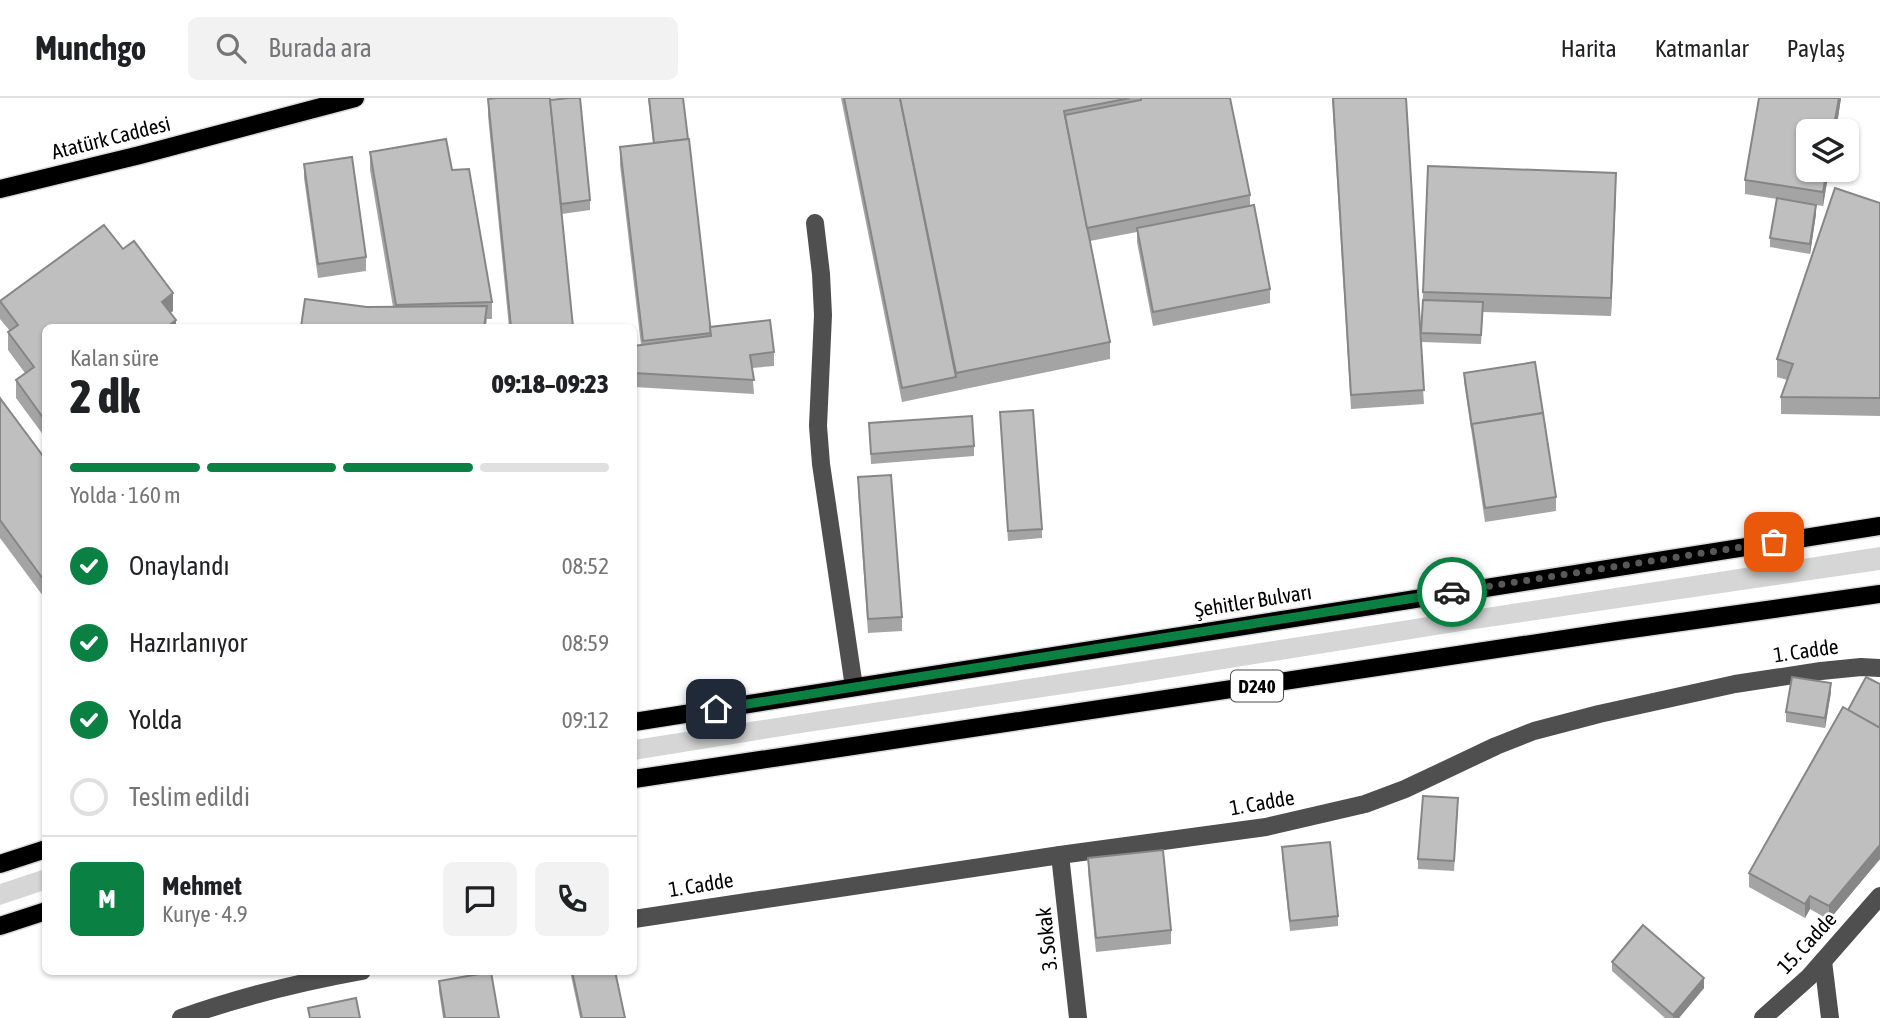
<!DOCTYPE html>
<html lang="tr">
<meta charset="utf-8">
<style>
:root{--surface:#fff;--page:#f2f2f2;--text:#202124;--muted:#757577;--line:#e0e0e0;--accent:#0b8043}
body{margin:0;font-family:"Asap Condensed",sans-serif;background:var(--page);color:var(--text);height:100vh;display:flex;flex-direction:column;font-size:26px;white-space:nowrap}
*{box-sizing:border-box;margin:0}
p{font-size:23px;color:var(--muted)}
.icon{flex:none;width:38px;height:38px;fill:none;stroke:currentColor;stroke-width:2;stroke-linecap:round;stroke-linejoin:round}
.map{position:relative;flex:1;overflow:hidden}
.details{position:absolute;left:42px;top:226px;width:595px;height:651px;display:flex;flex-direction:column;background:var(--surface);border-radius:10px;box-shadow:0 2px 5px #0004}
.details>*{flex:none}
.controls{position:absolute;left:1796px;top:21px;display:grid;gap:14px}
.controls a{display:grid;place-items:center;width:63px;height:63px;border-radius:10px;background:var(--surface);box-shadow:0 2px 5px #0004;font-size:35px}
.pin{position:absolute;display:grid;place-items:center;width:60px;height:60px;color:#fff;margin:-30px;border-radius:14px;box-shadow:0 4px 10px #0006}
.courier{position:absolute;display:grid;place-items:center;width:70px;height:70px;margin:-35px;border:5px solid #0b8043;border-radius:50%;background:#fff;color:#222;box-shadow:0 2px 9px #0007}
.head em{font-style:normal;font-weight:800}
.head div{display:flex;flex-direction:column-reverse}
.head{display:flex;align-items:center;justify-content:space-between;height:119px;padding:0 28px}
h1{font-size:46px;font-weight:800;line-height:52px}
.bar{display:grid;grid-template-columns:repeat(4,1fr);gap:10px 7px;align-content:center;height:84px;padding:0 28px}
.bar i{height:9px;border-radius:5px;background:var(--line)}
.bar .current{background:var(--accent)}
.bar p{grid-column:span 4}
.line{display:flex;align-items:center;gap:18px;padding:0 28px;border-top:2px solid var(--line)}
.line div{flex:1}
.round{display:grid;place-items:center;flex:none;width:74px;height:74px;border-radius:10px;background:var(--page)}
ol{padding:0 28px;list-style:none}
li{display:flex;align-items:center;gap:21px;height:77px}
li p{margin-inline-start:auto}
li .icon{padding:7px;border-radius:50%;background:var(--accent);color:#fff;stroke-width:4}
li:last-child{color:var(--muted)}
li i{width:38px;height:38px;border:4px solid var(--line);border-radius:50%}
header{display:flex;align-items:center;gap:42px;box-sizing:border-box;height:98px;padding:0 35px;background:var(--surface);border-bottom:2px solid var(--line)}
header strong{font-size:33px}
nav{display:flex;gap:38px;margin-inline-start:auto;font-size:24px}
.search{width:490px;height:63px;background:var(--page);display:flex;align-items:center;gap:18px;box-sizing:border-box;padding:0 24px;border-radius:10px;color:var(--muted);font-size:26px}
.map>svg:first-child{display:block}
</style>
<header>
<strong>Munchgo</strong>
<div class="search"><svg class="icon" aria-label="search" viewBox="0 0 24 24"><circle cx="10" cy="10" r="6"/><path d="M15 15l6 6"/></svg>Burada ara</div>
<nav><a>Harita</a><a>Katmanlar</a><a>Paylaş</a></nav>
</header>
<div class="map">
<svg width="1880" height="920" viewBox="0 0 1880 920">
<rect width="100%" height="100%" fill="#fff"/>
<g fill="#d6d6d6">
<polygon points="1880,449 1880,472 1461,533 1118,588 801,635 634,662 634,642"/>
<polygon points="45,771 45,792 0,807 0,786"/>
</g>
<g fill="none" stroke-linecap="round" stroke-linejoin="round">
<g stroke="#dbdbdb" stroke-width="21">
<g id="major">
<polyline points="0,91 140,57 355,0"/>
<polyline points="634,624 1880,428"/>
<polyline points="634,681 1617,533 1880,496"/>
<polyline points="0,766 46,751"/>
<polyline points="0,828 46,813"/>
</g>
</g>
<g stroke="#4f4f4f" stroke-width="18">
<polyline points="815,125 821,176 823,217 818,328 821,366 854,589"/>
<polyline points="1060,757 1078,920"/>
<polyline points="634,821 1060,757 1266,729 1365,706 1405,691 1496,648 1534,633 1599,616 1735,586 1821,573 1861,569 1880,570"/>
<polyline points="1823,863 1830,920"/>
<path d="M181,920C240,899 301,884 362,873"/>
<polyline points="1763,920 1809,879 1880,798"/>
</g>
<use href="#major" stroke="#000" stroke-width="18"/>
</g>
<g fill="#a4a4a4">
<polygon points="648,0 683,0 710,229 774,254 774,268 752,270 754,296 634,289 634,248 641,247 620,67 620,49 653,45"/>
<polygon points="841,0 1230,0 1250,97 1250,108 1270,191 1270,205 1153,228 1137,144 1137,134 1090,143 1110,244 1110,261 902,304"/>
<polygon points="1332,0 1406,0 1424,306 1351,311"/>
<polygon points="1841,0 1836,33 1808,33 1808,72 1829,72 1823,108 1816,107 1816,116 1810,156 1770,149 1770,140 1777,101 1745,96 1745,82"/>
<polygon points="488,1 590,102 590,112 562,116 573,229 509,229 488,18"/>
<polygon points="370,54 452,72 492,204 492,221 487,221 486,229 301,229 367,209 393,209 370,72"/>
<polygon points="304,66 366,159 366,173 318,180 304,80"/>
<polygon points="1428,68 1616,92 1611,218 1483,214 1481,246 1421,244"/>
<polygon points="1880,105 1880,318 1781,316 1781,299 1787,282 1777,279 1777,261"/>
<polygon points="123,151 173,213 170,215 176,229 46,229 46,337 44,338 16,300 16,282 25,275 8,252 8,234 10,233 0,221 0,203"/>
<polygon points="1464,275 1556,399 1556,413 1485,424 1464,284"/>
<polygon points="0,300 46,362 46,502 0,440"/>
<polygon points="1000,314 1042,431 1042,440 1008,443"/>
<polygon points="869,325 974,348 974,358 871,366"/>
<polygon points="858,379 902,519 902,533 868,535 858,393"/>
<polygon points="1880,586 1880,761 1829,822 1810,811 1805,820 1749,789 1749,775 1848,612"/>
<polygon points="1831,594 1825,630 1786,624 1786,614"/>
<polygon points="1458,710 1454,773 1418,771 1418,761"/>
<polygon points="1282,749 1338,818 1338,828 1290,833 1282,758"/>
<polygon points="1088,760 1171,832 1171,846 1096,854 1088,774"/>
<polygon points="1612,864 1704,890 1679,920 1665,920 1612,873"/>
<polygon points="570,873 615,873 625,920 580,920"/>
<polygon points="439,883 499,920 443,920 439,893"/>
</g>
<g fill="#868686">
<polygon points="1839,0 1841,0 1836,33 1833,33"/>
<polygon points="1827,72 1829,72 1823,108 1823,94"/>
<polygon points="1616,75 1616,92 1611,218 1611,200"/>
<polygon points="1816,107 1816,116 1810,156 1810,146"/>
<polygon points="173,195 173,213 162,221 162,204"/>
<polygon points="176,222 176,229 167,229"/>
<polygon points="46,320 46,337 44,338 44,321"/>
<polygon points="1831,585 1831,594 1825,630 1825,620"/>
<polygon points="1880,747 1880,761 1829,822 1829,808"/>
<polygon points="1810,798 1810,811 1805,820 1805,806"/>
<polygon points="1704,880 1704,890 1679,920 1673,920 1673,917"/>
</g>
<g fill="#bfbfbf" stroke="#868686" stroke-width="2">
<polygon points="496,0 550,0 573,229 511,229 488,1"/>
<polygon points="569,0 580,0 590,102 561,106 550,2"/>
<polygon points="649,0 683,0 688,41 654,45"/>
<polygon points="844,0 900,0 956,279 902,290"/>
<polygon points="900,0 1130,0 1064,13 1110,244 956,275"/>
<polygon points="1141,0 1230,0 1250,97 1087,130 1065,17 1141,2"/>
<polygon points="1333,0 1406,0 1424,292 1351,297"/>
<polygon points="1759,0 1839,0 1833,33 1808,33 1808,72 1827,72 1823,94 1745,82"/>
<polygon points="446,41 452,72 469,71 492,204 396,207 370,54"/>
<polygon points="689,41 711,235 643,243 620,49"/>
<polygon points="352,59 366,159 318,166 304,66"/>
<polygon points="1428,68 1616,75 1611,200 1423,194"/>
<polygon points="1835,90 1880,105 1880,300 1781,299 1793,266 1777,261"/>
<polygon points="1777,100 1816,107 1810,146 1770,140"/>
<polygon points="1254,107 1270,191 1153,214 1137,130"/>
<polygon points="104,127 123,151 134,143 173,195 162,204 176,222 167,229 46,229 46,320 44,321 16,282 34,269 8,234 18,227 0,203"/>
<polygon points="305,201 367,209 487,208 484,229 301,229"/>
<polygon points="1423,202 1483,204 1481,237 1421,235"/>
<polygon points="770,222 774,254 750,257 754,282 634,275 634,248 711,238 710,229"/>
<polygon points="1535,264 1543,315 1472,326 1472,330 1464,275"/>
<polygon points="0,300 46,362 46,485 0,422"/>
<polygon points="1033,312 1042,431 1008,433 1000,314"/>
<polygon points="1543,315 1556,399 1485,410 1472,326"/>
<polygon points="972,318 974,348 871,356 869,325"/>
<polygon points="891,377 902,519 868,521 858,379"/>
<polygon points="1792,579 1831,585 1825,620 1786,614"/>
<polygon points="1866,579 1880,586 1880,630 1848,612"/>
<polygon points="1843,609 1880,630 1880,747 1829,808 1810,798 1805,806 1749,775"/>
<polygon points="1423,698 1458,700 1454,763 1418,761"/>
<polygon points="1330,744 1338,818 1290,823 1282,749"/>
<polygon points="1163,752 1171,832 1096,840 1088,760"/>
<polygon points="1643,827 1704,880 1673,917 1612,864"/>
<polygon points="572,873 615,873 625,920 582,920"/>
<polygon points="491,874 499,920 445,920 439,883"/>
<polygon points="356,900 360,920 310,920 308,910"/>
</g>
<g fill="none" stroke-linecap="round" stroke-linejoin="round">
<polyline stroke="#595959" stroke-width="7" stroke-dasharray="0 12.6" points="1452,494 1774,444"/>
<polyline stroke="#0b8043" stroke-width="9" points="716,611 1452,494"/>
</g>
<g text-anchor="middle" stroke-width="5" stroke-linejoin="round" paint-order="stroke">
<rect fill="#fff" stroke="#4c4c4c" stroke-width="2" x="1231" y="572.5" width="52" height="31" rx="5"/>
<g font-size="19" font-weight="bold" fill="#000">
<text x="1257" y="595">D240</text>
</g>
<g font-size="21" fill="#000" stroke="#fff">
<text transform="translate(111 40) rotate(-14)" y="7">Atatürk Caddesi</text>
<text transform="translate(1253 503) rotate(-9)" y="7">Şehitler Bulvarı</text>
<text transform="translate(1806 553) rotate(-8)" y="7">1. Cadde</text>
<text transform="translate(1262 705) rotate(-10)" y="7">1. Cadde</text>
<text transform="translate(701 787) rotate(-9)" y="7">1. Cadde</text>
<text transform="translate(1047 841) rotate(-96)" y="7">3. Sokak</text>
<text transform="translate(1807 845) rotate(-47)" y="7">15. Cadde</text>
</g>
</g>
</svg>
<div class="controls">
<a><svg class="icon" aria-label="layers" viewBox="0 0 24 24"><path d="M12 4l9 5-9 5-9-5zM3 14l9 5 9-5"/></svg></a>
</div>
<div class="pin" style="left:1774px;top:444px;background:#ea580c"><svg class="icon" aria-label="bag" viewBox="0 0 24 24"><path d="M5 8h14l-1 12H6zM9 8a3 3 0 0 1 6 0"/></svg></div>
<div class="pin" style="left:716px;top:611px;background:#1f2937"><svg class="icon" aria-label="home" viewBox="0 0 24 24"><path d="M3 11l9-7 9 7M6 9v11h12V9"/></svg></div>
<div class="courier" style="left:1452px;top:494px"><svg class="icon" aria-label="car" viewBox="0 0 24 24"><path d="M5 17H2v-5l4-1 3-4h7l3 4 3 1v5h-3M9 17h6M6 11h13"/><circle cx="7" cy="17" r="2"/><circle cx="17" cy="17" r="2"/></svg></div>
<section class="details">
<div class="head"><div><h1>2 dk</h1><p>Kalan süre</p></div><em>09:18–09:23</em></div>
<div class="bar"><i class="current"></i><i class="current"></i><i class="current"></i><i></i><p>Yolda · 160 m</p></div>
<ol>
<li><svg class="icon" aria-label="check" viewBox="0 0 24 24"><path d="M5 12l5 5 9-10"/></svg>Onaylandı<p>08:52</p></li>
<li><svg class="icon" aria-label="check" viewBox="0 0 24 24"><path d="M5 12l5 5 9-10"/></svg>Hazırlanıyor<p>08:59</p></li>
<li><svg class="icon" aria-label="check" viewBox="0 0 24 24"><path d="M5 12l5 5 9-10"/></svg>Yolda<p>09:12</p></li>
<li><i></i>Teslim edildi</li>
</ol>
<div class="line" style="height:126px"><b class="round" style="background:var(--accent);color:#fff">M</b><div><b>Mehmet</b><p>Kurye · 4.9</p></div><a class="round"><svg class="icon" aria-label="chat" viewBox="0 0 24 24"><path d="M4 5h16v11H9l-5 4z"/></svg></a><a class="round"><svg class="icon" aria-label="phone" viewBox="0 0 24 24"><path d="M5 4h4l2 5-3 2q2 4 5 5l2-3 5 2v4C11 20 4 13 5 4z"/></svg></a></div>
</section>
</div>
